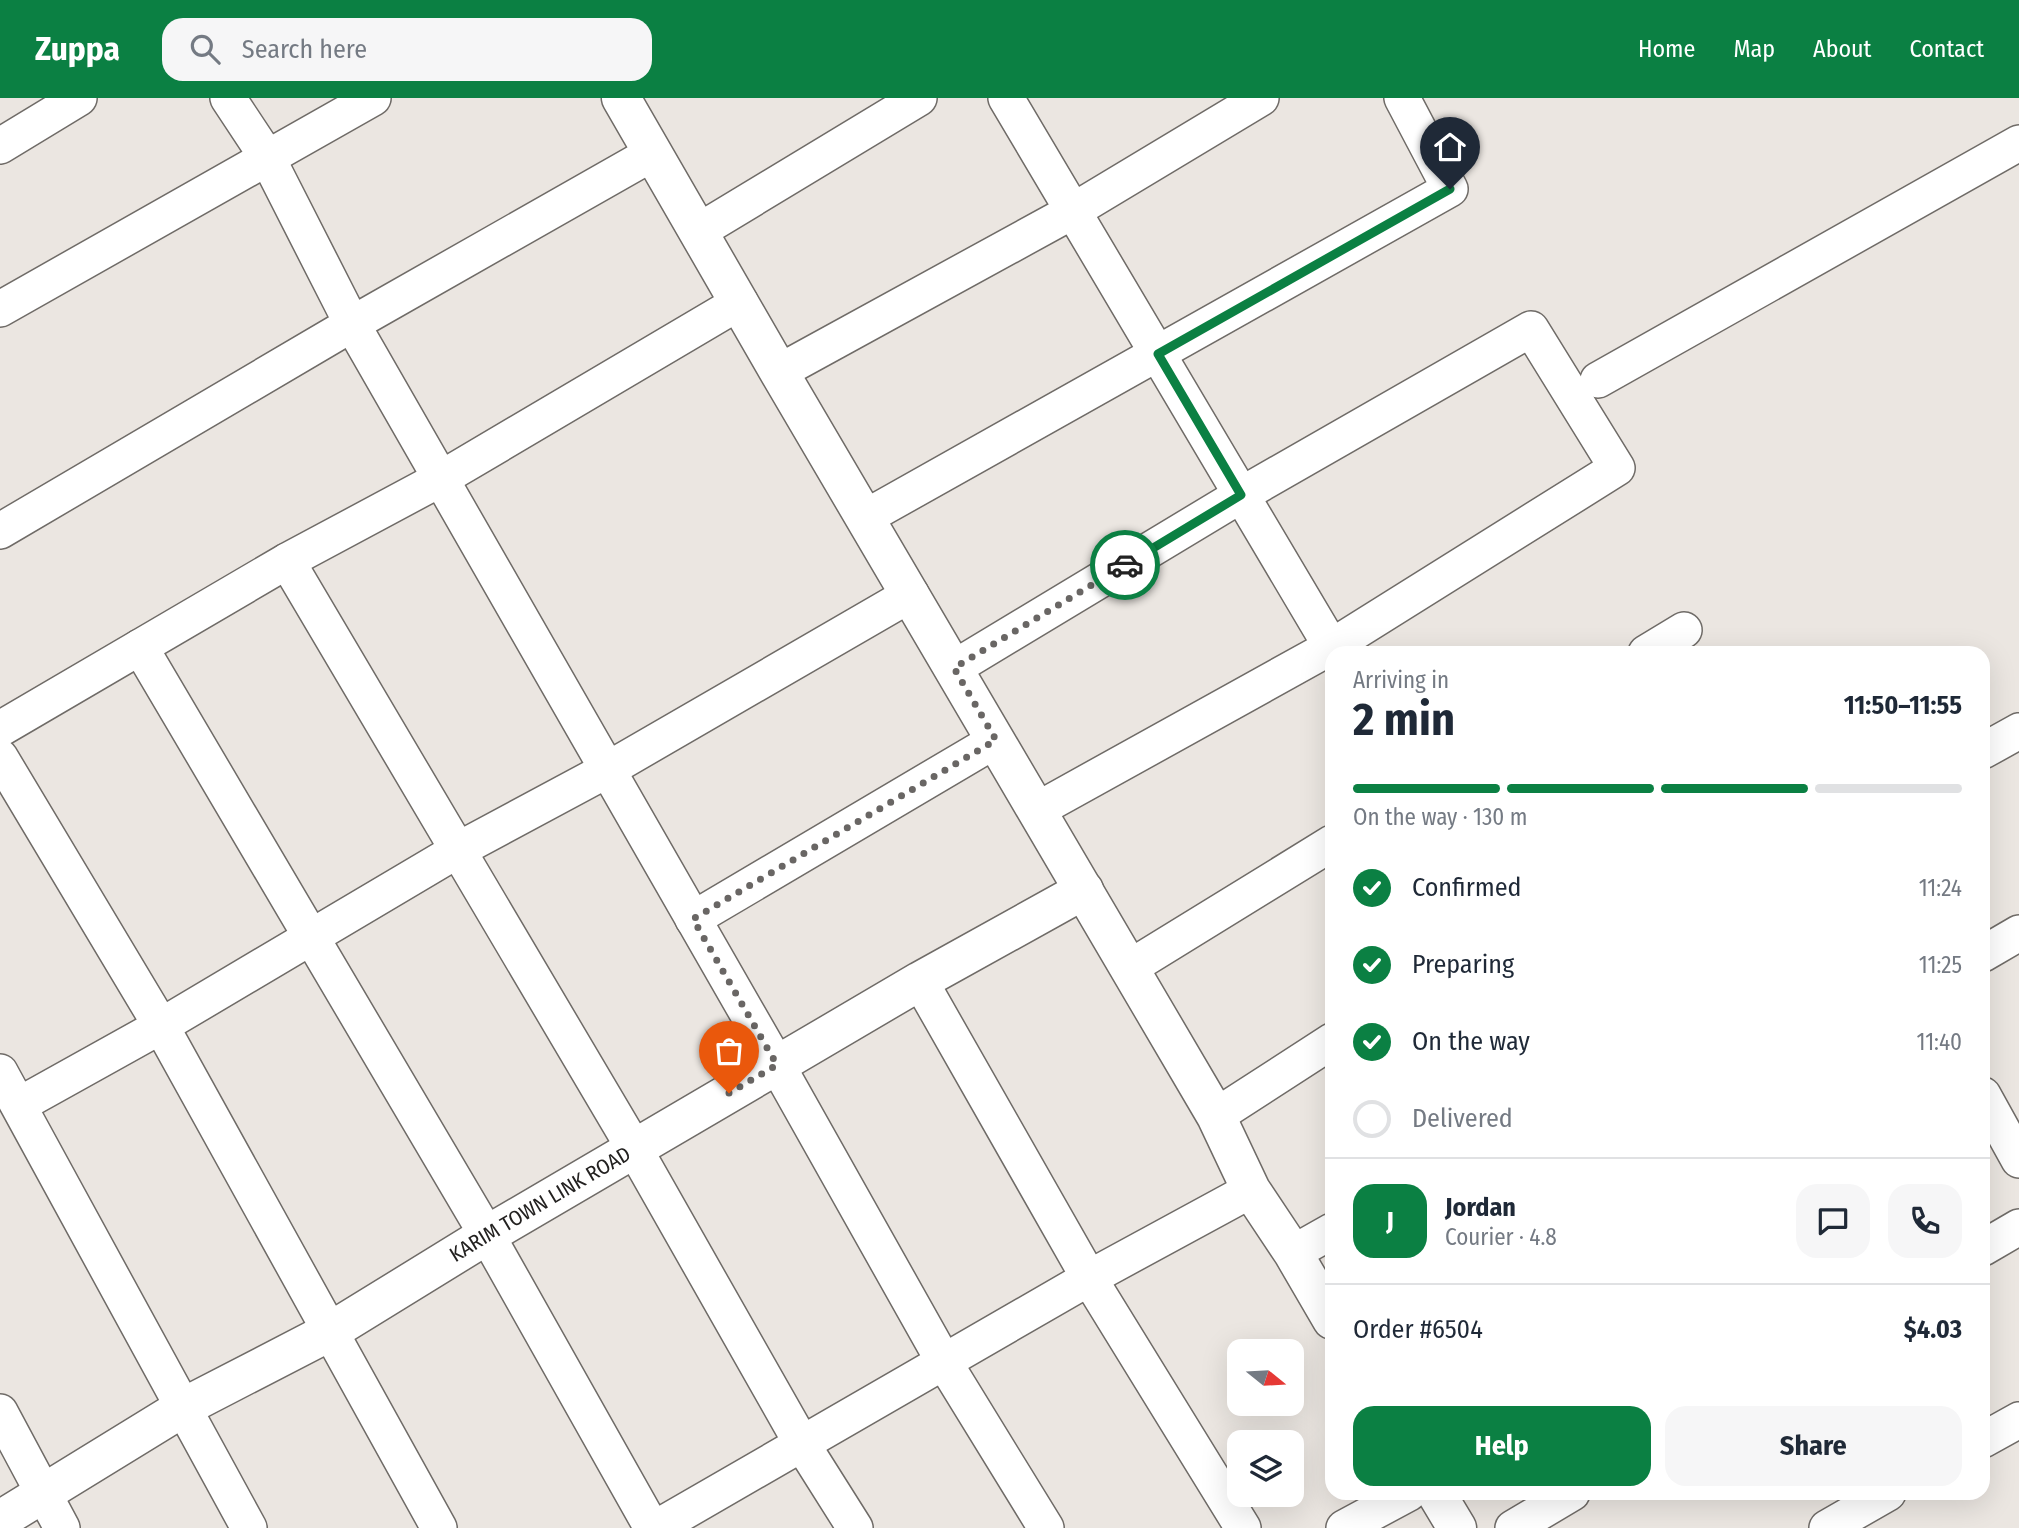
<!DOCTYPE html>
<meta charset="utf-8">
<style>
:root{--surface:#fff;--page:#f6f6f7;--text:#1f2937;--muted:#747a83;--line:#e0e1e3;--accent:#0b8043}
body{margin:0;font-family:"Fira Sans Condensed",sans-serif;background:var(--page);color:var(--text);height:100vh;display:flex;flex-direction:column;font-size:26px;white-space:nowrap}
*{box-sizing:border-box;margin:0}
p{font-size:23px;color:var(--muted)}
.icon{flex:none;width:38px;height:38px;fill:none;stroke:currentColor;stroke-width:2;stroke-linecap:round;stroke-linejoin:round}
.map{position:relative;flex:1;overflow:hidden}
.details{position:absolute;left:1325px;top:548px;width:665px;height:854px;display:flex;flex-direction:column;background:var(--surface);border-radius:21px;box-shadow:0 7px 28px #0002}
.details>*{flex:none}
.needle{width:46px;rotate:108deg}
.tools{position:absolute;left:1227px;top:1241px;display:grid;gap:14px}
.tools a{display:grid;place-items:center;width:77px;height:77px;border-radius:14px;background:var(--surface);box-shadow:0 7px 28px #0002;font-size:35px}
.pin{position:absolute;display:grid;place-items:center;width:60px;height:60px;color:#fff;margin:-72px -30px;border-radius:50% 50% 50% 0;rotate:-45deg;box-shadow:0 0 7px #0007}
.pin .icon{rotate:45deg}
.courier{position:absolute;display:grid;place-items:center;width:70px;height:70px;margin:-35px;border:5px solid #0b8043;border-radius:50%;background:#fff;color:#222;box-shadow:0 2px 9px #0007}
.summary em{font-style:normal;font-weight:700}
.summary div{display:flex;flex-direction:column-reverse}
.summary{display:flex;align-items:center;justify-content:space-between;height:119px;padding:0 28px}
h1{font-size:46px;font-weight:700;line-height:52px}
.bar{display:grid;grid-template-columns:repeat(4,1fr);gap:10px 7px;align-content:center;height:84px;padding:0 28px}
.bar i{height:9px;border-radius:5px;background:var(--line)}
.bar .active{background:var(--accent)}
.bar p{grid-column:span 4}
.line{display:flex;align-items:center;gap:18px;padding:0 28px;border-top:2px solid var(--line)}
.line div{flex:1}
.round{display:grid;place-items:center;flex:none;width:74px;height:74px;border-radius:21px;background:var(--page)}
ol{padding:0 28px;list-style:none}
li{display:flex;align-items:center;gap:21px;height:77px}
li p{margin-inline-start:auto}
li .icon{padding:7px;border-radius:50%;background:var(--accent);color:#fff;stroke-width:4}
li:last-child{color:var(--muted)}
li i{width:38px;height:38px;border:4px solid var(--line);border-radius:50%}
.button{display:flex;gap:14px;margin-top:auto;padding:14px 28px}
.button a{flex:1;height:80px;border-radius:21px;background:var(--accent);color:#fff;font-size:28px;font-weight:700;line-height:80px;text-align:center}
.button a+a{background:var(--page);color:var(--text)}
header{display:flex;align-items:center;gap:42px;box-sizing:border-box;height:98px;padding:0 35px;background:var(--accent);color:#fff}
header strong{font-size:33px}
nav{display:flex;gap:38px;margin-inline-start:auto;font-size:24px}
.search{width:490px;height:63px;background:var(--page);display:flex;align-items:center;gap:18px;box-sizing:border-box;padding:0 24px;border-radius:21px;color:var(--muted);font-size:26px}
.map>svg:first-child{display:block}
</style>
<header>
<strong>Zuppa</strong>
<div class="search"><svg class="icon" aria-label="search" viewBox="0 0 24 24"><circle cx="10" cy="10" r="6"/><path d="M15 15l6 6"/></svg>Search here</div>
<nav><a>Home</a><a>Map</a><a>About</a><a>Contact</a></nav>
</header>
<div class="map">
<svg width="2019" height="1430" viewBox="0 0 2019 1430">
<rect width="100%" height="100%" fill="#ebe6e1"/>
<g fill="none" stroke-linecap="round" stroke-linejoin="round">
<g stroke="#6f6b67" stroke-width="38">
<g id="street">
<polyline points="228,0 267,59 352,226 777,967 944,1264 1046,1430"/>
<polyline points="1006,0 1335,555"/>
<polyline points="0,48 79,0"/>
<polyline points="699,133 919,0"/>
<polyline points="0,211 373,0"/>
<polyline points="779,274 1073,113 1261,0"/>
<polyline points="1598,282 2019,45"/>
<polyline points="866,419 1450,91 1402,0"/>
<polyline points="0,433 352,226 653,55"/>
<polyline points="287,463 634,1050 802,1346 855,1430"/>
<polyline points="140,549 487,1137 652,1430"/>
<polyline points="1646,555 1684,532"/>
<polyline points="954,570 1241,397 1531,231 1617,370 1331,549 1037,712"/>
<polyline points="0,631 287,463 442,380 740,204"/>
<polyline points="1983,653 2019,633"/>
<polyline points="0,659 161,928 439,1430"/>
<polyline points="693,821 996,642"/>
<polyline points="1983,856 2019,835"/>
<polyline points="1129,870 1332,745"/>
<polyline points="920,883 1089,1180 1243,1430"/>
<polyline points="0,974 249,1430"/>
<polyline points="1983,997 2019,1062"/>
<polyline points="19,1007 161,928 458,752 607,672 911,496"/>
<polyline points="1216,1018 1332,943"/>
<polyline points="1983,1150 2019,1129"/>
<polyline points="1293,1155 1332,1133"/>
<polyline points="0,1314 62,1430"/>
<polyline points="1983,1342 2019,1322"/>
<polyline points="656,1430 1089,1180 1251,1092"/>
<polyline points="1344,1430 1409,1395"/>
<polyline points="1513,1430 1572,1395"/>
<polyline points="1827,1430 1888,1395"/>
</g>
</g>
<g stroke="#6f6b67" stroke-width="41">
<g id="secondary">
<polyline points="621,0 779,274 1216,1018 1251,1092 1293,1155 1332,1222"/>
<polyline points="1436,1395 1457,1430"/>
<path id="s1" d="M0,1422L184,1309L331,1233L487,1137L777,967L920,883L1084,792"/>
</g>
</g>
<use href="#street" stroke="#fff" stroke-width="35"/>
<use href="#secondary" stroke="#fff" stroke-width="38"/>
</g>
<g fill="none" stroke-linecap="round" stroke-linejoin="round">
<polyline stroke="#696664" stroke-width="7" stroke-dasharray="0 12.6" points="729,995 777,967 693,821 996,642 954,570 1125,467"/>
<polyline stroke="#0b8043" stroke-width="9" points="1125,467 1241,397 1158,256 1450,91"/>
</g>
<g text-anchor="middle" stroke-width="7" stroke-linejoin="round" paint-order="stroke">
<g font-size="21" fill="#232120" stroke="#fff">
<text dy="7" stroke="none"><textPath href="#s1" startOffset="626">KARIM TOWN LINK ROAD</textPath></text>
</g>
</g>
</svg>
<div class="tools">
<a><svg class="needle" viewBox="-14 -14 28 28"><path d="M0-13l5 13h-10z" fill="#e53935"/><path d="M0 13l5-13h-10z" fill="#747a83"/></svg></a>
<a><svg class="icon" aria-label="layers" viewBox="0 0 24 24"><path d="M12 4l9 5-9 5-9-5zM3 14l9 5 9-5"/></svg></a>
</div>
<div class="pin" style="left:729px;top:995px;background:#ea580c"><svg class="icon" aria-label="bag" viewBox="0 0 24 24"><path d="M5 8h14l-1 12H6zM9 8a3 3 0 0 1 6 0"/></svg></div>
<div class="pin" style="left:1450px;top:91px;background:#1f2937"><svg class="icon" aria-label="home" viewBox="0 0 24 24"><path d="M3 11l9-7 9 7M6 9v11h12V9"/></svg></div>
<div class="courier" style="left:1125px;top:467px"><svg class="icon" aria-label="car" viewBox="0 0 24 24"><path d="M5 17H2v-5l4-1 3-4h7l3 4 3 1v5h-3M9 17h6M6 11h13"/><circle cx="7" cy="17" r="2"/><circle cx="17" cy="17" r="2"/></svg></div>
<section class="details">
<div class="summary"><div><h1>2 min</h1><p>Arriving in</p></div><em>11:50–11:55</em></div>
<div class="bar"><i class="active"></i><i class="active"></i><i class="active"></i><i></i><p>On the way · 130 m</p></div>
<ol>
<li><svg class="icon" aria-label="check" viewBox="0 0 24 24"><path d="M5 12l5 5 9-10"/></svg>Confirmed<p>11:24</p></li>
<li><svg class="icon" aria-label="check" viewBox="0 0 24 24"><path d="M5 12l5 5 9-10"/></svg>Preparing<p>11:25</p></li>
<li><svg class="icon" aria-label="check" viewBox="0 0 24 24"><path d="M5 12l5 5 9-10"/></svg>On the way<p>11:40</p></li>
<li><i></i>Delivered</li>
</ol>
<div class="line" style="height:126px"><b class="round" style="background:var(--accent);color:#fff">J</b><div><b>Jordan</b><p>Courier · 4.8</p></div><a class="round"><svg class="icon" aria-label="chat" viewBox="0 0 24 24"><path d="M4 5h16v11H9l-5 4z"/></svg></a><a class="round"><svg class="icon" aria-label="phone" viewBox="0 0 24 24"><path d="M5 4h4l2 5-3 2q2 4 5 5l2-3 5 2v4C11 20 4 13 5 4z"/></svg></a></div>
<div class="line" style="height:91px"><div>Order #6504</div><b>$4.03</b></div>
<div class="button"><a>Help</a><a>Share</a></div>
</section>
</div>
